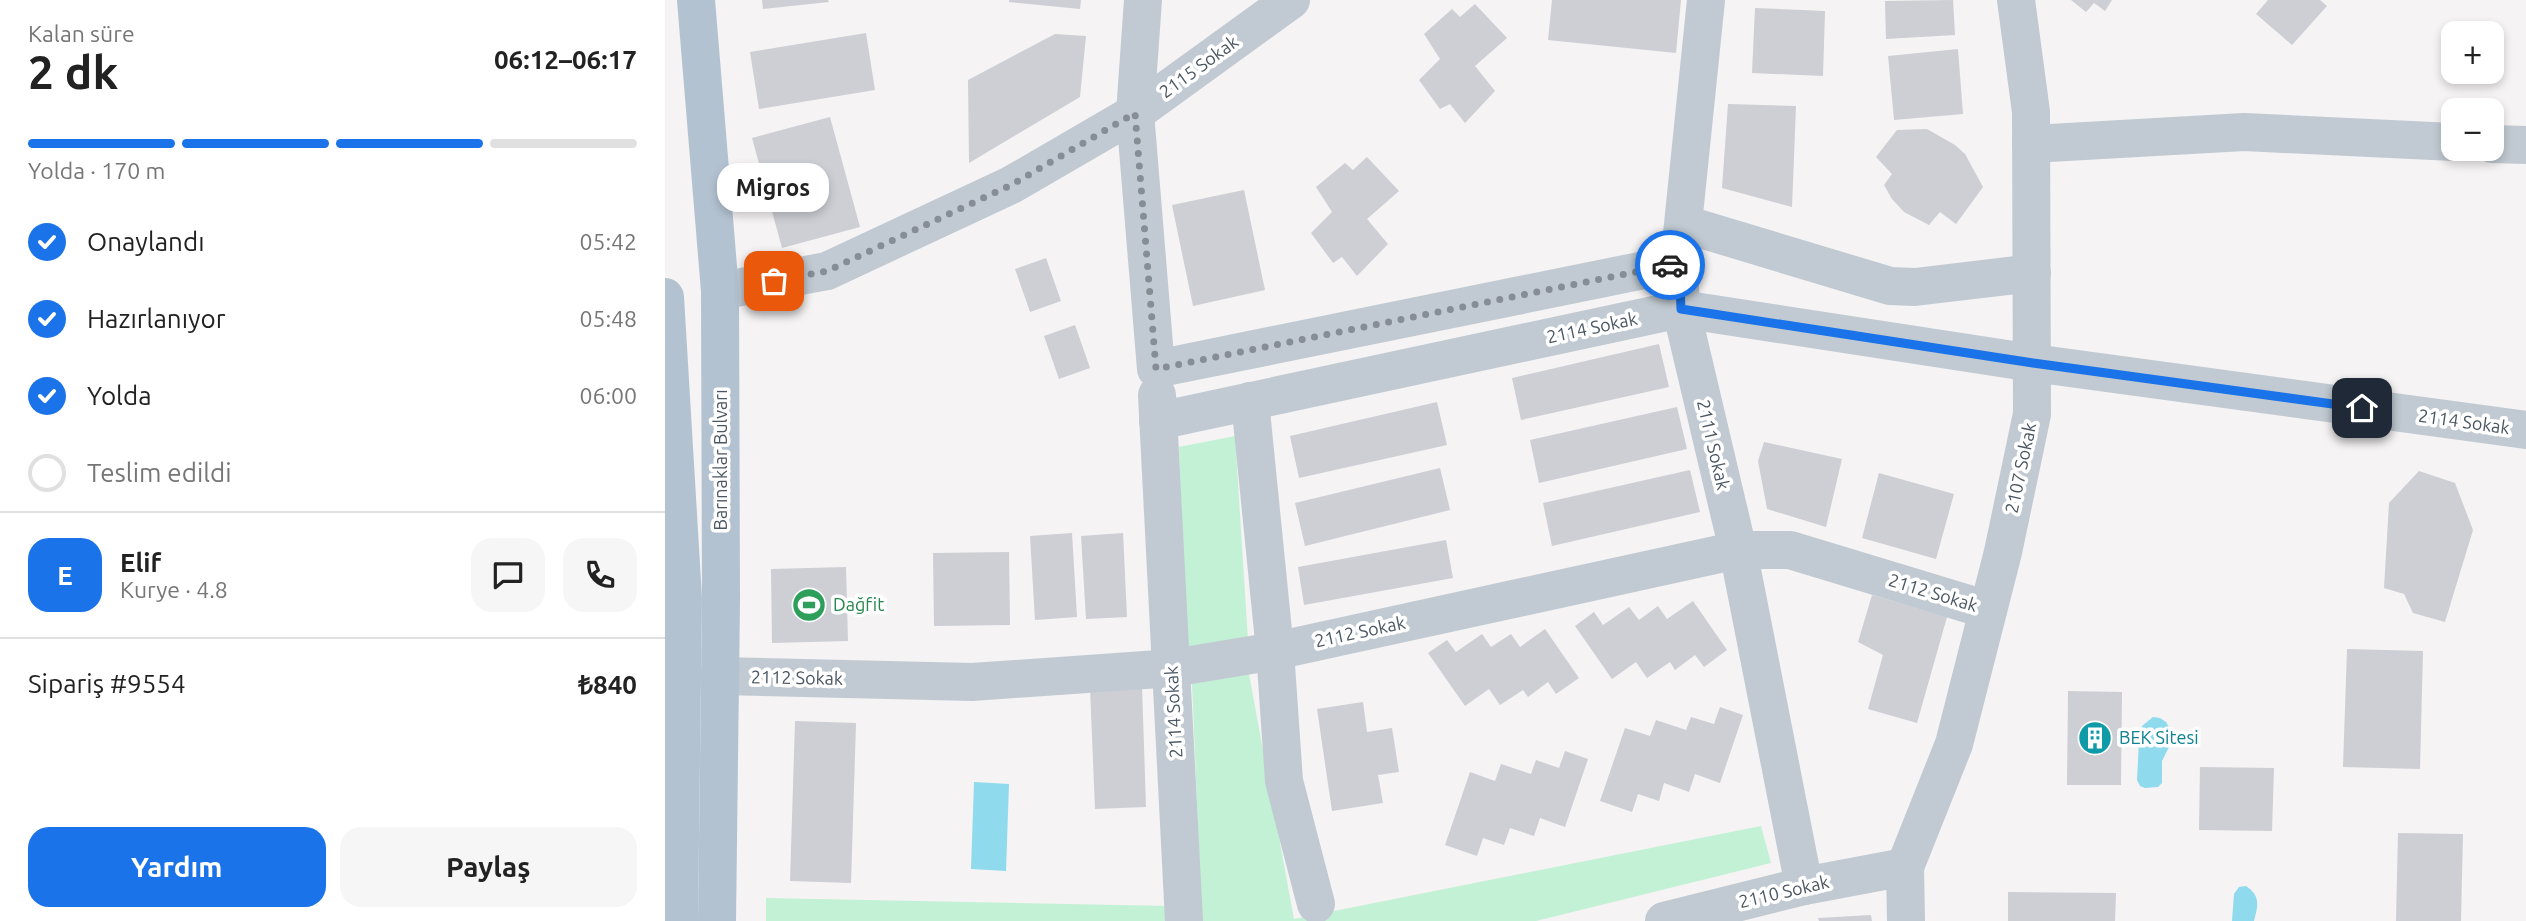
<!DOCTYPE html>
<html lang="tr">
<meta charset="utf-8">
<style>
:root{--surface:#fff;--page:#f6f6f6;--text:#222;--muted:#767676;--line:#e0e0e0;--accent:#1a73e8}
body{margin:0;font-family:Ubuntu,sans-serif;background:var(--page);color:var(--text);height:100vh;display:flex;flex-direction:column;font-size:26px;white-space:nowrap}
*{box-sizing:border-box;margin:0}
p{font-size:23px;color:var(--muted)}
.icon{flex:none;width:38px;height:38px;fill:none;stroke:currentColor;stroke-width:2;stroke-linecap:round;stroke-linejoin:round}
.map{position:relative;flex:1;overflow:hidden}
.details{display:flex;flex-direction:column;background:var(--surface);width:665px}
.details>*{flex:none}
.fabs{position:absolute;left:1776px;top:21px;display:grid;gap:14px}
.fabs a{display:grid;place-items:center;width:63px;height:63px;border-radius:14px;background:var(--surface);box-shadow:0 4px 10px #0003;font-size:35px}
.pin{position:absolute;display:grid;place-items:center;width:60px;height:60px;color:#fff;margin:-30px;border-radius:14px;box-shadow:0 4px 10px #0006}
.courier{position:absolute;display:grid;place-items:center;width:70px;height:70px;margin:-35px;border:5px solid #1a73e8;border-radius:50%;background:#fff;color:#222;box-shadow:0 2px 9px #0007}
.bubble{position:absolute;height:49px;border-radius:21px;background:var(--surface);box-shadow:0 4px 10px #0003;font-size:23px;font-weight:600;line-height:49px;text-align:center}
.headline em{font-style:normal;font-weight:600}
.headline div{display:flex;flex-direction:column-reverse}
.headline{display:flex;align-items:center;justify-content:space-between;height:119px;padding:0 28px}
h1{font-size:46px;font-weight:600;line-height:52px}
.bar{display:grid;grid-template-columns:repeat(4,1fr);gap:10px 7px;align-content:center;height:84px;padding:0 28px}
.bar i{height:9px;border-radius:5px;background:var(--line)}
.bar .selected{background:var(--accent)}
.bar p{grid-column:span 4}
.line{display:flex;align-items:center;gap:18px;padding:0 28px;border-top:2px solid var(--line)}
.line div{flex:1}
.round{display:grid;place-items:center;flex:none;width:74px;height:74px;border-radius:21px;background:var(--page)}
ol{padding:0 28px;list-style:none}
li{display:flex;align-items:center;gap:21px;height:77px}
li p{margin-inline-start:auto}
li .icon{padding:7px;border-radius:50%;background:var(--accent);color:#fff;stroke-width:4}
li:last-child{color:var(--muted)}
li i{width:38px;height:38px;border:4px solid var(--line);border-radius:50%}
.cta{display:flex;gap:14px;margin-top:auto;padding:14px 28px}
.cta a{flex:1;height:80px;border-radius:21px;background:var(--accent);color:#fff;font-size:28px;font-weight:600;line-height:80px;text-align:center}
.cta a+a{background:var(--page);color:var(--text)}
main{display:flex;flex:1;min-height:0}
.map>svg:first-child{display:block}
</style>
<main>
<section class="details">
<div class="headline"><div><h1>2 dk</h1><p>Kalan süre</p></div><em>06:12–06:17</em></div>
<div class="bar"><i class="selected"></i><i class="selected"></i><i class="selected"></i><i></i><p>Yolda · 170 m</p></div>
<ol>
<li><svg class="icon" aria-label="check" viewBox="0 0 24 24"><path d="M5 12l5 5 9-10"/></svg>Onaylandı<p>05:42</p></li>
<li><svg class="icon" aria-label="check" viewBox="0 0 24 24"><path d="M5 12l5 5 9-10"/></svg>Hazırlanıyor<p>05:48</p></li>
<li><svg class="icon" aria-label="check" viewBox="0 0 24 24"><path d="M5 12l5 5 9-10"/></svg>Yolda<p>06:00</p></li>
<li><i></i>Teslim edildi</li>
</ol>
<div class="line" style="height:126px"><b class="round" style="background:var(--accent);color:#fff">E</b><div><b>Elif</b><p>Kurye · 4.8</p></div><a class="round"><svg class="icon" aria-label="chat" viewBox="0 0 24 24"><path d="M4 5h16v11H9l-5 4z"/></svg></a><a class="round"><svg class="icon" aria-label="phone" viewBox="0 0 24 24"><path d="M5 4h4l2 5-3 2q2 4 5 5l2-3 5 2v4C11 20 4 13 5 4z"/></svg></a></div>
<div class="line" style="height:91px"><div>Sipariş #9554</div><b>₺840</b></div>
<div class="cta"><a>Yardım</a><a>Paylaş</a></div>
</section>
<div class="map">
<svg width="1861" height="921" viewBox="0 0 1861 921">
<rect width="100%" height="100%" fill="#f5f3f3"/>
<g fill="#c3f1d5">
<polygon points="570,436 583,640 522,649 514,447"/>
<polygon points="584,674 629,919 1096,826 1106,863 871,921 537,921 527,684"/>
<polygon points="101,898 504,906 503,921 101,921"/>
</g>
<g fill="#90daee">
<polygon points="1488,717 1495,718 1501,722 1508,734 1508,739 1497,761 1497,783 1493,787 1480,788 1475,786 1472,780 1474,741 1477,726"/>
<polygon points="309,782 344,784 341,871 306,869"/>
<path d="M1581,886C1596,896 1593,906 1589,921H1567L1569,894L1574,887Z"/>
</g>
<g fill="#cdcfd5">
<polygon points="97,0 163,0 164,2 98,9"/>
<polygon points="344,0 416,0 415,9 344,2"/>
<polygon points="887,0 1016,0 1011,53 883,40"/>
<polygon points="1288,0 1290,35 1221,39 1220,1"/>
<polygon points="1406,0 1447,0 1440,11 1429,3 1421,12"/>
<polygon points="1603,0 1655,0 1662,6 1627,45 1591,14"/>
<polygon points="810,4 842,38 810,66 830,91 800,123 785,104 775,109 754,80 775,59 759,34 787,9 795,17"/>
<polygon points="1090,8 1160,11 1158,76 1087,73"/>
<polygon points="201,33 210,90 94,109 85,52"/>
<polygon points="390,34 421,36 415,97 304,163 303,80"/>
<polygon points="1293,49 1298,114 1229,120 1223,56"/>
<polygon points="1063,104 1131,106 1127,207 1057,188"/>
<polygon points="165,117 195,227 117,248 87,138"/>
<polygon points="1262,129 1290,145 1300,154 1318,187 1291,224 1275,212 1264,225 1239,212 1227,199 1219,185 1227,174 1211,157 1232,130"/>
<polygon points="702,157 734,191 702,219 723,244 692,276 677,257 668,263 646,233 667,212 651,187 680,163 688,170"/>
<polygon points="579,190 600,290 528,306 507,205"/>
<polygon points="381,258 396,301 365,312 350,269"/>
<polygon points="410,325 425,368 394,379 379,336"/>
<polygon points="994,344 1004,387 856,420 847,378"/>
<polygon points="772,402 782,445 634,478 625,436"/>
<polygon points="1012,407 1022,449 874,483 865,440"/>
<polygon points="1099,442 1177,459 1161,527 1102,509 1093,461"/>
<polygon points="775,468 785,510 640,546 630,503"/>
<polygon points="1025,470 1035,512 887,546 878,503"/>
<polygon points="1754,471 1790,483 1808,530 1780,622 1748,613 1739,594 1719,588 1724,503"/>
<polygon points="1214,473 1289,494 1271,559 1197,538"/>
<polygon points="407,533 412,617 370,620 365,536"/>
<polygon points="458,533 462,617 421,619 416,536"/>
<polygon points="781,540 788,578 639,605 633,567"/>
<polygon points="344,552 345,625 269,626 268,553"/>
<polygon points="181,567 183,641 107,643 106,569"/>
<polygon points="1207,595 1282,617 1252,723 1203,709 1218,655 1193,642"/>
<polygon points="1028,601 1062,650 1039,667 1030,655 1010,670 1005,662 982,678 971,662 947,679 910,626 929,612 938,625 964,607 974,620 993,606 1002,619"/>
<polygon points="880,629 914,678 891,694 883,682 863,697 858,690 835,705 824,689 800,706 763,653 782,640 791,652 817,634 826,647 846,634 855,647"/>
<polygon points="1682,649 1758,651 1755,769 1678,767"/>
<polygon points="477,686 481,807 430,809 425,688"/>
<polygon points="1403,691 1457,692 1456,785 1402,785"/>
<polygon points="698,702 702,732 727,728 734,772 713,775 718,803 667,811 652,709"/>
<polygon points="1055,707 1078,715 1055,783 1030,774 1024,792 999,783 994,801 973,794 967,812 935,801 960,728 985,736 991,720 1021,730 1026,717 1049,724"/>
<polygon points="130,721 191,723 186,883 125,881"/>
<polygon points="900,751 923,759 900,827 875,818 869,836 845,828 839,845 818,838 812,856 780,845 805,772 830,781 836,764 866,774 871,760 894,768"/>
<polygon points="1535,767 1609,768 1607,831 1534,830"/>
<polygon points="1733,833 1798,834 1796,921 1731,921"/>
<polygon points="1343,892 1451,893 1450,921 1343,921"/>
<polygon points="1206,915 1207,921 1154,921 1153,918"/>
</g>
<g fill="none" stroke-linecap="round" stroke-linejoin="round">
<g stroke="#c1cad2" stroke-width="38">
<polyline points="478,0 470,113 491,369 1014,263"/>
<polyline points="1041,0 1014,263 1016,309 1073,550 1139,886"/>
<polyline points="1366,144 1579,132 1788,142"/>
<polyline points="1827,144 1861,145"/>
<polyline points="1019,224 1225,286 1250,287 1367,273"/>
<polyline points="55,291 162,271 346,185 470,113 626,0"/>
<polyline points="492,395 519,921"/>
<polyline points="585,401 610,651 619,781 651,904"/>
<polyline points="493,421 1016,309 1368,363 1861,430"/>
<polyline points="54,676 307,682 508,668 610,651 1073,550 1125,550 1323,610"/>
<polyline points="999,921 1139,886 1240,867"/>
<polyline points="1241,921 1240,867 1289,744 1338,552 1367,414 1366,112 1351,0"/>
</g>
<g stroke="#b3c2d1" stroke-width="38">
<polyline points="31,0 55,291 56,601 52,921"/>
<polyline points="0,297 18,598 14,921"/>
</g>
</g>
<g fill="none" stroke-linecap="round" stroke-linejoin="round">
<polyline stroke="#868d94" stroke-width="7" stroke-dasharray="0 12.6" points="109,281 162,271 346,185 470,113 491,369 1005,265"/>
<polyline stroke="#1a73e8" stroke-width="9" points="1005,265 1014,262 1016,309 1368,363 1697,408"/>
</g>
<defs>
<g id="stadium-disc" transform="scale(1.75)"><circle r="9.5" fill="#2e9e5b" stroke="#fff"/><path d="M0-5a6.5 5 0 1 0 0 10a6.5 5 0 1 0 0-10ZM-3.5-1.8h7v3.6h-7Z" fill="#fff"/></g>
<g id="building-disc" transform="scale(1.75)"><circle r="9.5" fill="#0f9aa8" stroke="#fff"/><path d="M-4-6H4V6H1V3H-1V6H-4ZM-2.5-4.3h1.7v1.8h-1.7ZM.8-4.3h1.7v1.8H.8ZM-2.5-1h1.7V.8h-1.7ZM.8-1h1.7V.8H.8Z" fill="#fff"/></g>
</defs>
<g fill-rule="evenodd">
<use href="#stadium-disc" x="144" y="605"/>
<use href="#building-disc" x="1430" y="738"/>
</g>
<g text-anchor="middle" stroke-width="7" stroke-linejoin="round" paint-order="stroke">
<g font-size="18" fill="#4a5661" stroke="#fff">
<text transform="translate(534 67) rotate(-36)" y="6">2115 Sokak</text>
<text transform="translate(927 328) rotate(-12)" y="6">2114 Sokak</text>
<text transform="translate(1799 422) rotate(8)" y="6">2114 Sokak</text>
<text transform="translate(1048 445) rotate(77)" y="6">2111 Sokak</text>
<text transform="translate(56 460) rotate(-90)" y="6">Barınaklar Bulvarı</text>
<text transform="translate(1356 468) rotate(-78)" y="6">2107 Sokak</text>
<text transform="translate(1268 593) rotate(17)" y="6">2112 Sokak</text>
<text transform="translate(695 632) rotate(-12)" y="6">2112 Sokak</text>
<text transform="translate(132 678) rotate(1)" y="6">2112 Sokak</text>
<text transform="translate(509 712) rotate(-93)" y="6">2114 Sokak</text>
<text transform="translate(1119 892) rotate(-13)" y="6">2110 Sokak</text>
</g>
<g font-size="18" fill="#27864d" stroke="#fff" text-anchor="start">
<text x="168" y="611">Dağfit</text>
</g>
<g font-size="18" fill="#0d838f" stroke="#fff" text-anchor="start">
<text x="1454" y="744">BEK Sitesi</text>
</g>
</g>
</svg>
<div class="fabs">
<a>+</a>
<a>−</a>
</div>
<div class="pin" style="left:109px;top:281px;background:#ea580c"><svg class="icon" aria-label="bag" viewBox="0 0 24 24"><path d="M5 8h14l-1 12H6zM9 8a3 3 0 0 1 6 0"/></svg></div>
<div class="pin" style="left:1697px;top:408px;background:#1f2937"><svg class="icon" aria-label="home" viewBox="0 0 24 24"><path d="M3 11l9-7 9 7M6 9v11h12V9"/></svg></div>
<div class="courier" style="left:1005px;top:265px"><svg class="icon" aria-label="car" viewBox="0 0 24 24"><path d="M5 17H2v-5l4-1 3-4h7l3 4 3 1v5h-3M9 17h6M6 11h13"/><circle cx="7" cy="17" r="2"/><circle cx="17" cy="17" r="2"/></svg></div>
<div class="bubble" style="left:52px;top:163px;width:112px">Migros</div>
</div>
</main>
